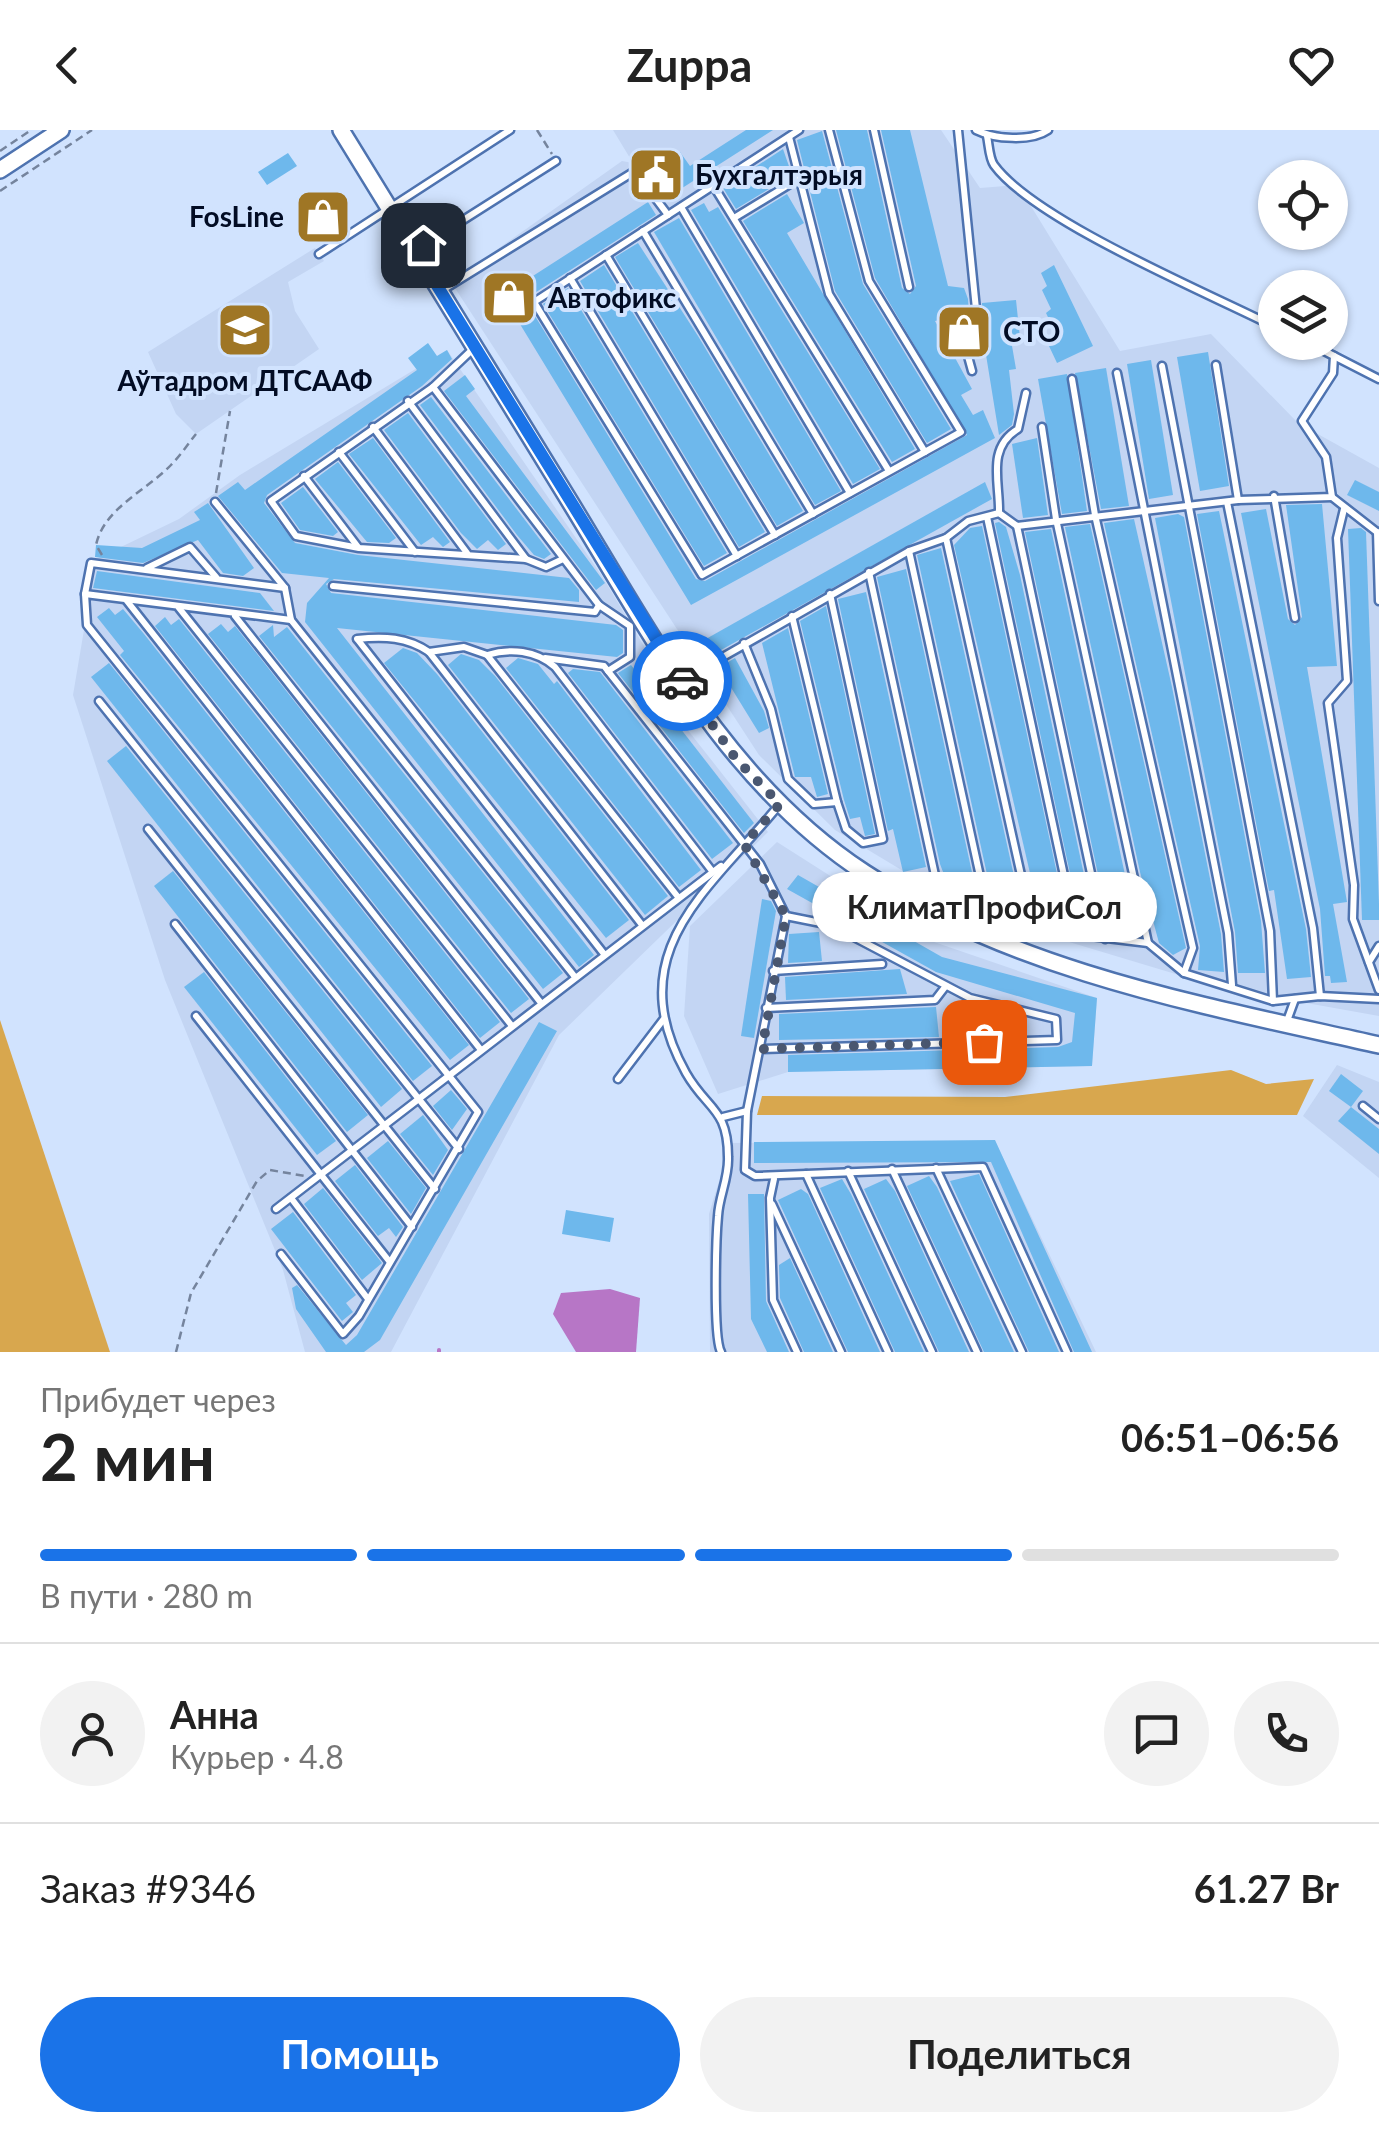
<!DOCTYPE html>
<html lang="ru">
<meta charset="utf-8">
<style>
:root{--surface:#fff;--page:#f2f2f2;--text:#222;--muted:#767676;--line:#e0e0e0;--accent:#1a73e8}
body{margin:0;font-family:Lato,sans-serif;background:var(--page);color:var(--text);height:100vh;display:flex;flex-direction:column;font-size:38px;white-space:nowrap}
*{box-sizing:border-box;margin:0}
p{font-size:32px;color:var(--muted)}
.icon{flex:none;width:55px;height:55px;fill:none;stroke:currentColor;stroke-width:2;stroke-linecap:round;stroke-linejoin:round}
.map{position:relative;height:1222px;overflow:hidden}
.drawer{display:flex;flex-direction:column;background:var(--surface);flex:1}
.drawer>*{flex:none}
.fabs{position:absolute;left:1258px;top:30px;display:grid;gap:20px}
.fabs a{display:grid;place-items:center;width:90px;height:90px;border-radius:50%;background:var(--surface);box-shadow:0 2px 8px #0004;font-size:50px}
.pin{position:absolute;display:grid;place-items:center;width:85px;height:85px;color:#fff;margin:-42px;border-radius:20px;box-shadow:0 5px 15px #0006}
.courier{position:absolute;display:grid;place-items:center;width:100px;height:100px;margin:-50px;border:8px solid #1a73e8;border-radius:50%;background:#fff;color:#222;box-shadow:0 2px 12px #0007}
.bubble{position:absolute;height:70px;border-radius:35px;background:var(--surface);box-shadow:0 2px 8px #0004;font-size:32px;font-weight:700;line-height:70px;text-align:center}
.headline em{font-style:normal;font-weight:700}
.headline div{display:flex;flex-direction:column-reverse}
.headline{display:flex;align-items:center;justify-content:space-between;height:170px;padding:0 40px}
h1{font-size:65px;font-weight:700;line-height:75px}
.bar{display:grid;grid-template-columns:repeat(4,1fr);gap:15px 10px;align-content:center;height:120px;padding:0 40px}
.bar i{height:12px;border-radius:8px;background:var(--line)}
.bar .active{background:var(--accent)}
.bar p{grid-column:span 4}
.line{display:flex;align-items:center;gap:25px;padding:0 40px;border-top:2px solid var(--line)}
.line div{flex:1}
.round{display:grid;place-items:center;flex:none;width:105px;height:105px;border-radius:52px;background:var(--page)}
.button{display:flex;gap:20px;margin-top:auto;padding:20px 40px}
.button a{flex:1;height:115px;border-radius:60px;background:var(--accent);color:#fff;font-size:40px;font-weight:700;line-height:115px;text-align:center}
.button a+a{background:var(--page);color:var(--text)}
header{display:flex;justify-content:space-between;align-items:center;height:130px;padding:0 40px;background:var(--surface);font-size:45px;font-weight:700}
.map>svg:first-child{display:block}
</style>
<header><svg class="icon" aria-label="back" viewBox="0 0 24 24"><path d="M15 5l-7 7 7 7"/></svg>Zuppa<svg class="icon" aria-label="heart" viewBox="0 0 24 24"><path d="M12 20l-8-8c-3-5 5-10 8-4 3-6 11-1 8 4z"/></svg></header>
<div class="map">
<svg width="1379" height="1222" viewBox="0 0 1379 1222">
<rect width="100%" height="100%" fill="#d1e3fe"/>
<g fill="#c3d5f3">
<polygon points="613,0 941,0 980,58 1018,55 1120,221 1211,204 1298,293 1379,338 1379,886 1222,858 973,783 835,700 759,625 451,152 622,31 633,33"/>
<polygon points="315,118 324,131 288,152 295,181 319,219 196,304 176,284 148,222"/>
<polygon points="447,220 602,446 660,543 661,566 768,702 559,905 391,1222 305,1222 283,1140 165,850 73,565 96,429 179,389 240,345"/>
<polygon points="777,712 934,812 1097,868 1092,936 788,942 718,964 684,886 690,796"/>
<polygon points="1337,935 1379,952 1379,1048 1303,986"/>
<polygon points="995,1011 1096,1222 710,1222 709,1084 724,1035 724,1013"/>
</g>
<g fill="#d8a74e">
<polygon points="0,890 110,1222 0,1222"/>
<polygon points="1231,940 1266,954 1314,949 1297,985 757,985 762,966 1005,967"/>
</g>
<polygon fill="#b776c6" points="610,1159 640,1168 636,1222 576,1222 553,1184 561,1163"/>
<g fill="none" stroke-linecap="round" stroke-linejoin="round">
<polyline stroke="#b776c6" stroke-width="4" points="439,1222 439,1220"/>
</g>
<g fill="#6eb8ec">
<polygon points="746,0 773,0 665,69 648,42 680,22 690,36"/>
<polygon points="836,0 867,0 902,158 910,164 916,156 881,0 910,0 948,156 964,158 968,169 969,183 935,191 972,259 961,265 973,285 983,280 995,308 691,475 512,181 507,184 497,169 648,72 656,85 530,166 527,173 696,449 705,451 967,305 875,148"/>
<polygon points="822,1 863,154 951,299 927,313 835,161 797,10"/>
<polygon points="783,19 792,45 736,79 723,58"/>
<polygon points="288,23 297,36 267,55 258,42"/>
<polygon points="787,64 804,93 787,103 915,319 892,332 743,91"/>
<polygon points="704,73 709,82 718,77 880,339 853,354 691,80"/>
<polygon points="679,88 841,361 815,375 654,102"/>
<polygon points="638,113 698,206 803,381 777,396 615,127"/>
<polygon points="604,135 765,402 739,417 580,151"/>
<polygon points="1054,135 1093,216 1057,233 1049,216 1060,212 1046,183 1051,179 1042,160 1047,156 1041,143"/>
<polygon points="568,158 727,423 704,436 543,174"/>
<polygon points="1016,170 1020,208 1011,210 1016,239 1009,240 1014,284 1012,295 999,305 981,194 982,173"/>
<polygon points="428,213 437,226 447,220 452,229 422,256 267,365 264,373 295,413 358,425 569,448 579,460 579,472 334,449 326,454 331,463 616,495 623,500 623,523 617,527 337,498 594,825 579,837 305,492 307,473 329,448 282,443 218,366 238,352 245,360 417,240 408,228"/>
<polygon points="1208,222 1229,356 1200,361 1177,227"/>
<polygon points="1151,230 1173,365 1149,369 1127,234"/>
<polygon points="1106,238 1129,376 1101,379 1075,243"/>
<polygon points="1067,244 1087,381 1062,384 1038,249"/>
<polygon points="465,245 475,259 466,266 605,453 596,460 444,261"/>
<polygon points="431,267 551,424 544,429 534,425 517,405 420,275"/>
<polygon points="408,283 506,414 498,420 488,410 477,419 461,403 384,300"/>
<polygon points="373,308 450,412 443,417 433,407 421,415 349,324"/>
<polygon points="1037,308 1048,385 1023,388 1012,314"/>
<polygon points="338,332 396,408 389,413 367,412 315,349"/>
<polygon points="1355,350 1379,362 1379,381 1347,365"/>
<polygon points="985,352 992,369 705,529 697,514"/>
<polygon points="303,357 338,402 333,406 300,400 281,373"/>
<polygon points="208,373 254,438 243,446 223,443 198,410 143,433 95,427 96,415 142,418 200,390 194,382"/>
<polygon points="1322,374 1337,536 1307,537 1347,772 1333,774 1347,852 1331,853 1330,846 1325,846 1320,779 1241,383 1266,379 1288,489 1295,495 1302,487 1286,375"/>
<polygon points="1219,381 1306,799 1311,847 1287,849 1274,760 1269,761 1197,384"/>
<polygon points="1178,384 1184,387 1261,791 1265,843 1238,843 1235,802 1155,388"/>
<polygon points="1134,389 1172,557 1221,804 1224,842 1198,840 1200,816 1104,393"/>
<polygon points="999,392 1006,397 1020,445 1093,787 1080,790 995,393"/>
<polygon points="1090,394 1186,818 1173,825 1159,813 1140,742 1065,397"/>
<polygon points="982,396 1064,776 1039,782 954,415 970,398"/>
<polygon points="1361,398 1366,402 1379,774 1379,790 1362,790 1348,399"/>
<polygon points="1051,399 1137,801 1125,803 1122,794 1109,796 1025,402"/>
<polygon points="941,418 1020,773 1009,776 1005,755 990,758 917,425"/>
<polygon points="906,439 978,770 974,771 964,768 961,753 948,755 940,734 877,447"/>
<polygon points="97,441 260,463 274,481 93,458"/>
<polygon points="866,462 926,737 903,742 893,699 888,701 838,469"/>
<polygon points="826,476 875,704 865,706 860,687 850,689 844,670 800,491"/>
<polygon points="109,478 115,485 123,479 144,504 469,915 450,930 120,525 124,521 97,487"/>
<polygon points="165,487 171,495 179,489 500,892 480,908 155,496"/>
<polygon points="221,494 228,502 235,496 529,869 511,883 208,504"/>
<polygon points="273,495 274,507 287,497 563,843 543,859 259,506"/>
<polygon points="788,498 828,664 817,667 811,647 795,647 762,513"/>
<polygon points="403,518 417,523 437,544 629,790 606,808 384,533"/>
<polygon points="461,524 479,530 495,546 668,766 645,785 448,535"/>
<polygon points="518,528 538,534 554,554 557,551 701,740 679,757 506,538"/>
<polygon points="735,528 764,581 769,598 759,603 727,551 719,555 711,542"/>
<polygon points="109,533 432,936 413,951 91,547"/>
<polygon points="631,535 754,693 744,703 618,543"/>
<polygon points="573,539 600,542 733,713 712,729 568,543"/>
<polygon points="126,616 402,959 381,977 107,631"/>
<polygon points="173,741 368,985 347,1002 154,756"/>
<polygon points="798,745 942,827 1097,868 1092,936 788,942 788,925 1058,917 1072,912 1075,883 936,842 787,759"/>
<polygon points="762,769 771,771 776,781 754,908 741,906"/>
<polygon points="819,802 822,831 788,833 789,804"/>
<polygon points="900,839 907,864 786,870 785,847"/>
<polygon points="204,842 336,1011 317,1025 184,857"/>
<polygon points="936,877 939,907 779,910 779,884"/>
<polygon points="539,892 557,901 380,1210 364,1222 326,1222 296,1179 292,1158 297,1155 346,1215 357,1205"/>
<polygon points="1341,944 1363,961 1351,977 1329,961"/>
<polygon points="451,960 467,979 452,1000 433,976"/>
<polygon points="1351,977 1379,999 1379,1024 1338,991"/>
<polygon points="423,985 448,1020 433,1045 400,1004"/>
<polygon points="995,1010 1092,1222 1074,1222 991,1032 754,1033 754,1012"/>
<polygon points="388,1011 426,1058 411,1084 367,1028"/>
<polygon points="355,1035 403,1097 396,1107 389,1098 378,1106 335,1051"/>
<polygon points="979,1044 1059,1222 1029,1222 950,1051"/>
<polygon points="929,1046 937,1057 1014,1222 984,1222 907,1056"/>
<polygon points="842,1049 851,1064 924,1222 895,1222 820,1058"/>
<polygon points="886,1049 895,1061 969,1222 939,1222 864,1059"/>
<polygon points="323,1058 382,1133 362,1150 304,1074"/>
<polygon points="801,1059 808,1064 880,1222 848,1222 778,1070"/>
<polygon points="748,1064 764,1064 766,1171 789,1222 767,1222 751,1189"/>
<polygon points="566,1080 614,1088 610,1112 562,1104"/>
<polygon points="293,1082 356,1165 346,1173 353,1182 342,1191 271,1099"/>
<polygon points="790,1128 833,1222 804,1222 780,1168 779,1135"/>
</g>
<g fill="none" stroke-linecap="round" stroke-linejoin="round">
<g stroke="#4e73b0" stroke-width="11">
<g id="service">
<polyline points="799,0 534,172 702,445 961,302 869,151 829,0"/>
<polyline points="874,0 909,157"/>
<polyline points="958,0 977,189 960,197 972,241"/>
<path d="M976,0C994,9 1031,12 1048,0"/>
<path d="M987,6C989,15 989,28 994,35C1035,91 1208,163 1275,197"/>
<polyline points="789,7 829,164 925,322"/>
<polyline points="713,55 889,341"/>
<polyline points="681,77 850,363"/>
<polyline points="734,88 798,49"/>
<polyline points="643,101 813,384"/>
<polyline points="416,120 556,31"/>
<polyline points="319,124 510,0"/>
<polyline points="606,125 775,405"/>
<polyline points="570,148 737,426"/>
<polyline points="441,161 635,41 668,85"/>
<polyline points="474,218 433,257 271,371 296,406 359,418 526,429 546,437 563,429"/>
<polyline points="1334,226 1379,249"/>
<polyline points="1162,236 1270,801 1273,871"/>
<polyline points="1117,243 1228,803 1232,855"/>
<polyline points="1072,249 1095,385 1193,818 1184,843"/>
<polyline points="408,271 526,429"/>
<polyline points="373,297 467,423"/>
<polyline points="1042,297 1056,389 1148,813"/>
<polyline points="339,322 415,422"/>
<polyline points="304,346 358,417"/>
<polyline points="1274,366 1295,488"/>
<polyline points="1332,367 1378,403"/>
<polyline points="1238,370 1332,367 1326,327 1302,291 1333,243 1334,226 1307,212"/>
<polyline points="215,372 285,458 291,490 575,847"/>
<polyline points="1227,372 1313,798 1320,866"/>
<polyline points="1344,379 1337,408 1347,551 1328,573 1354,755 1353,789 1379,860"/>
<path d="M999,383C1000,353 986,318 1018,299L1026,263"/>
<polyline points="987,387 1077,806"/>
<polyline points="1017,396 1105,809"/>
<polyline points="1377,402 1379,471"/>
<polyline points="946,408 1033,799"/>
<polyline points="909,421 988,783"/>
<polyline points="147,438 190,417 216,447"/>
<polyline points="869,442 938,759 959,773 1033,799 1148,813 1184,843 1273,871 1320,866 1379,869"/>
<polyline points="333,456 595,482 599,475 433,257"/>
<polyline points="85,464 91,433 285,458"/>
<polyline points="127,471 481,920"/>
<polyline points="599,475 630,496 630,527 608,541"/>
<polyline points="179,478 512,896"/>
<polyline points="235,486 541,873"/>
<polyline points="792,486 837,672"/>
<path d="M357,509C384,506 407,507 429,522L642,795"/>
<polyline points="358,510 604,824"/>
<polyline points="744,513 771,579 788,649 814,674 837,672 846,699 863,713 883,709 830,464"/>
<polyline points="429,522 464,517 487,525 678,767"/>
<path d="M487,525C510,518 536,520 555,537L712,741"/>
<polyline points="545,528 604,536 760,734 786,786 747,981"/>
<polyline points="707,536 909,421 946,408 968,391 999,383 1017,396 1238,370 1216,235"/>
<polyline points="99,571 459,1019"/>
<polyline points="148,699 435,1059"/>
<polyline points="175,794 412,1097"/>
<polyline points="1369,832 1379,816"/>
<polyline points="773,841 882,834"/>
<polyline points="766,878 935,870 945,857"/>
<polyline points="196,886 389,1131"/>
<polyline points="1287,891 1295,869"/>
<polyline points="762,919 1057,910 1056,889 970,868 831,795 786,786"/>
<polyline points="618,949 663,890"/>
<polyline points="1363,976 1379,989"/>
<polyline points="723,987 747,981 745,1040 755,1046 983,1037 1067,1222"/>
<polyline points="936,1038 1022,1222"/>
<polyline points="892,1039 977,1222"/>
<polyline points="848,1041 932,1222"/>
<polyline points="806,1044 888,1222"/>
<polyline points="774,1049 770,1068 773,1170 797,1222"/>
<polyline points="291,1068 368,1169"/>
<polyline points="772,1074 841,1222"/>
<polyline points="276,1079 721,736"/>
<polyline points="281,1124 343,1204 359,1186 478,982 87,495 85,464 291,490"/>
<path d="M721,1222C713,1207 716,1108 718,1086C719,1066 729,1048 728,1027C728,978 707,980 686,943C618,821 710,760 779,675"/>
</g>
</g>
<g stroke="#4e73b0" stroke-width="20">
<g id="secondary">
<path d="M341,0C416,122 492,245 567,367C651,504 727,653 865,743C1016,842 1206,876 1379,915"/>
<polyline points="0,40 61,0"/>
</g>
</g>
<g stroke="#75849d" stroke-width="2.5" stroke-dasharray="8 5" stroke-linecap="butt">
<polyline points="537,0 552,24"/>
<polyline points="0,21 31,0"/>
<polyline points="0,61 92,0"/>
<polyline points="216,363 230,281"/>
<path d="M102,425L96,415C104,378 146,361 171,335C180,326 188,314 196,304"/>
<polyline points="176,1222 191,1163 257,1051 270,1040 305,1046"/>
</g>
<use href="#service" stroke="#fff" stroke-width="6"/>
<use href="#secondary" stroke="#fff" stroke-width="15"/>
</g>
<g fill="none" stroke-linecap="round" stroke-linejoin="round">
<polyline stroke="#4a5770" stroke-width="10" stroke-dasharray="0 18" points="682,551 736,629 780,674 744,714 786,786 762,919 984,912"/>
<polyline stroke="#1a73e8" stroke-width="12" points="423,115 415,120 682,551"/>
</g>
<defs>
<g id="civic-square" transform="scale(2.875)"><rect x="-9" y="-9" width="18" height="18" rx="4" fill="#9f7625" stroke="#d1e3fe"/><path d="M-.6-6.5H3V-4.5H.6V-3L4-1V1h2V6H-6V1h2V-1L-.6-3ZM-1.2 2.5V6h2.4V2.5Z" fill="#fff"/></g>
<g id="shop-square" transform="scale(2.875)"><rect x="-9" y="-9" width="18" height="18" rx="4" fill="#9f7625" stroke="#d1e3fe"/><path d="M-5-2.5h2.3a2.7 3.5 0 0 1 5.4 0H5L5.5 6h-11ZM-1.5-2.5h3a1.5 2.3 0 0 0-3 0Z" fill="#fff"/></g>
<g id="school-square" transform="scale(2.875)"><rect x="-9" y="-9" width="18" height="18" rx="4" fill="#9f7625" stroke="#d1e3fe"/><path d="M0-5L7-2L0 1L-7-2ZM-4 1L0 2.5L4 1V4Q0 6-4 4Z" fill="#fff"/></g>
</defs>
<g fill-rule="evenodd">
<use href="#civic-square" x="656" y="45"/>
<use href="#shop-square" x="323" y="87"/>
<use href="#shop-square" x="509" y="168"/>
<use href="#school-square" x="245" y="200"/>
<use href="#shop-square" x="964" y="202"/>
</g>
<g text-anchor="middle" stroke-width="8" stroke-linejoin="round" paint-order="stroke">
<g font-size="28" font-weight="bold" fill="#020c24" stroke="#d1e3fe" text-anchor="start">
<text x="695" y="55">Бухгалтэрыя</text>
<text x="284" y="97" text-anchor="end">FosLine</text>
<text x="548" y="178">Автофикс</text>
<text x="1003" y="212">СТО</text>
<text x="245" y="261" text-anchor="middle">Аўтадром ДТСААФ</text>
</g>
</g>
</svg>
<div class="fabs">
<a><svg class="icon" aria-label="locate" viewBox="0 0 24 24"><circle cx="12" cy="12" r="6"/><path d="M12 2v4M12 18v4M2 12h4M18 12h4"/></svg></a>
<a><svg class="icon" aria-label="layers" viewBox="0 0 24 24"><path d="M12 4l9 5-9 5-9-5zM3 14l9 5 9-5"/></svg></a>
</div>
<div class="pin" style="left:984px;top:912px;background:#ea580c"><svg class="icon" aria-label="bag" viewBox="0 0 24 24"><path d="M5 8h14l-1 12H6zM9 8a3 3 0 0 1 6 0"/></svg></div>
<div class="pin" style="left:423px;top:115px;background:#1f2937"><svg class="icon" aria-label="home" viewBox="0 0 24 24"><path d="M3 11l9-7 9 7M6 9v11h12V9"/></svg></div>
<div class="courier" style="left:682px;top:551px"><svg class="icon" aria-label="car" viewBox="0 0 24 24"><path d="M5 17H2v-5l4-1 3-4h7l3 4 3 1v5h-3M9 17h6M6 11h13"/><circle cx="7" cy="17" r="2"/><circle cx="17" cy="17" r="2"/></svg></div>
<div class="bubble" style="left:812px;top:742px;width:345px">КлиматПрофиСол</div>
</div>
<section class="drawer">
<div class="headline"><div><h1>2 мин</h1><p>Прибудет через</p></div><em>06:51–06:56</em></div>
<div class="bar"><i class="active"></i><i class="active"></i><i class="active"></i><i></i><p>В пути · 280 m</p></div>
<div class="line" style="height:180px"><a class="round"><svg class="icon" aria-label="person" viewBox="0 0 24 24"><circle cx="12" cy="8" r="4"/><path d="M4 21q1-7 8-7t8 7"/></svg></a><div><b>Анна</b><p>Курьер · 4.8</p></div><a class="round"><svg class="icon" aria-label="chat" viewBox="0 0 24 24"><path d="M4 5h16v11H9l-5 4z"/></svg></a><a class="round"><svg class="icon" aria-label="phone" viewBox="0 0 24 24"><path d="M5 4h4l2 5-3 2q2 4 5 5l2-3 5 2v4C11 20 4 13 5 4z"/></svg></a></div>
<div class="line" style="height:130px"><div>Заказ #9346</div><b>61.27 Br</b></div>
<div class="button"><a>Помощь</a><a>Поделиться</a></div>
</section>
